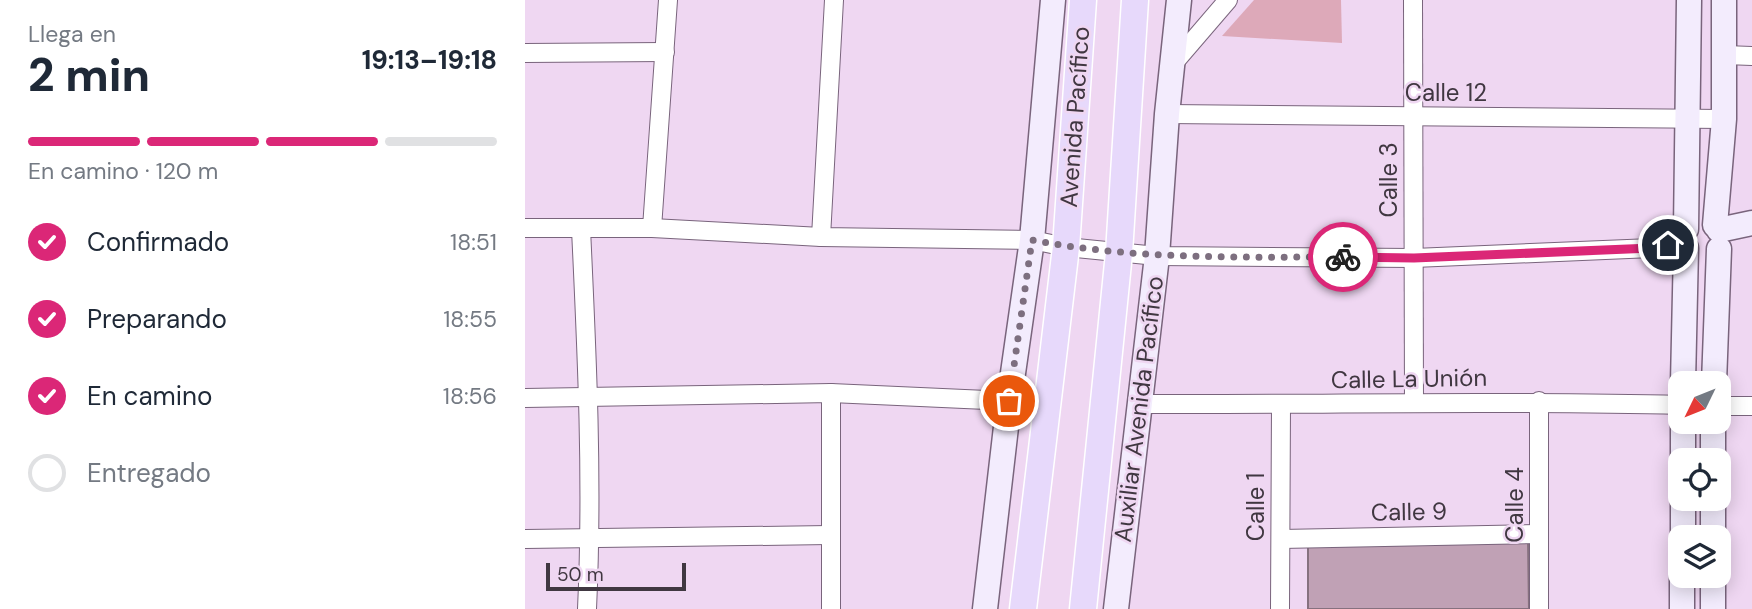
<!DOCTYPE html>
<html lang="es">
<meta charset="utf-8">
<style>
:root{--surface:#fff;--page:#f2f2f3;--text:#1f2937;--muted:#747a83;--line:#e0e1e3;--accent:#db2777}
body{margin:0;font-family:"DM Sans",sans-serif;background:var(--page);color:var(--text);height:100vh;display:flex;flex-direction:column;font-size:26px;white-space:nowrap}
*{box-sizing:border-box;margin:0}
p{font-size:23px;color:var(--muted)}
.icon{flex:none;width:38px;height:38px;fill:none;stroke:currentColor;stroke-width:2;stroke-linecap:round;stroke-linejoin:round}
.map{position:relative;flex:1;overflow:hidden}
.sheet{display:flex;flex-direction:column;background:var(--surface);width:525px}
.sheet>*{flex:none}
.needle{width:46px;rotate:227deg}
.buttons{position:absolute;left:1143px;top:371px;display:grid;gap:14px}
.buttons a{display:grid;place-items:center;width:63px;height:63px;border-radius:14px;background:var(--surface);box-shadow:0 4px 18px #0003;font-size:35px}
.scale{position:absolute;left:21px;bottom:18px;width:140px;box-sizing:border-box;padding-left:7px;border:4px solid #403741;border-top:0;font-size:19px;line-height:24px;white-space:nowrap;color:#403741;-webkit-text-stroke:5px #efd7f2;paint-order:stroke}
.pin{position:absolute;display:grid;place-items:center;width:60px;height:60px;color:#fff;margin:-30px;border:4px solid #fff;border-radius:50%;box-shadow:0 2px 7px #0007}
.courier{position:absolute;display:grid;place-items:center;width:70px;height:70px;margin:-35px;border:5px solid #db2777;border-radius:50%;background:#fff;color:#222;box-shadow:0 2px 9px #0007}
.headline em{font-style:normal;font-weight:800}
.headline div{display:flex;flex-direction:column-reverse}
.headline{display:flex;align-items:center;justify-content:space-between;height:119px;padding:0 28px}
h1{font-size:46px;font-weight:800;line-height:52px}
.bar{display:grid;grid-template-columns:repeat(4,1fr);gap:10px 7px;align-content:center;height:84px;padding:0 28px}
.bar i{height:9px;border-radius:5px;background:var(--line)}
.bar .selected{background:var(--accent)}
.bar p{grid-column:span 4}
ol{padding:0 28px;list-style:none}
li{display:flex;align-items:center;gap:21px;height:77px}
li p{margin-inline-start:auto}
li .icon{padding:7px;border-radius:50%;background:var(--accent);color:#fff;stroke-width:4}
li:last-child{color:var(--muted)}
li i{width:38px;height:38px;border:4px solid var(--line);border-radius:50%}
main{display:flex;flex:1;min-height:0}
.map>svg:first-child{display:block}
</style>
<main>
<section class="sheet">
<div class="headline"><div><h1>2 min</h1><p>Llega en</p></div><em>19:13–19:18</em></div>
<div class="bar"><i class="selected"></i><i class="selected"></i><i class="selected"></i><i></i><p>En camino · 120 m</p></div>
<ol>
<li><svg class="icon" aria-label="check" viewBox="0 0 24 24"><path d="M5 12l5 5 9-10"/></svg>Confirmado<p>18:51</p></li>
<li><svg class="icon" aria-label="check" viewBox="0 0 24 24"><path d="M5 12l5 5 9-10"/></svg>Preparando<p>18:55</p></li>
<li><svg class="icon" aria-label="check" viewBox="0 0 24 24"><path d="M5 12l5 5 9-10"/></svg>En camino<p>18:56</p></li>
<li><i></i>Entregado</li>
</ol>
</section>
<div class="map">
<svg width="1227" height="609" viewBox="0 0 1227 609">
<rect width="100%" height="100%" fill="#efd7f2"/>
<polygon fill="#dda9b9" points="729,0 816,0 817,43 697,36"/>
<polygon fill="#c0a1b5" stroke="#86717f" stroke-width="2" points="1003,539 1004,609 783,609 783,541"/>
<g fill="none" stroke-linecap="round" stroke-linejoin="round">
<g stroke="#79647c" stroke-width="20">
<g id="street">
<polyline points="888,0 889,403"/>
<polyline points="0,53 140,52"/>
<polyline points="1200,55 1227,56"/>
<polyline points="648,64 703,0"/>
<polyline points="642,114 1199,119"/>
<polyline points="0,228 127,228 296,237 507,240 541,247 632,256 889,258 1127,248 1159,242"/>
<polyline points="127,228 143,0"/>
<path d="M56,229C62,355 68,482 62,609"/>
<polyline points="296,237 309,0"/>
<polyline points="0,398 306,393 484,401"/>
<polyline points="1014,401 1014,609"/>
<path d="M614,404C794,405 975,400 1155,405"/>
<polyline points="1194,406 1227,406"/>
<polyline points="0,539 304,535"/>
<polyline points="756,539 1014,534"/>
<polyline points="306,609 306,393"/>
<polyline points="755,609 756,405"/>
</g>
</g>
<g stroke="#79647c" stroke-width="27">
<g id="secondary">
<polyline points="1190,225 1199,119 1199,0"/>
<polyline points="1161,229 1164,0"/>
<polyline points="1194,230 1227,223"/>
<polyline points="1158,383 1161,248"/>
<polyline points="1189,383 1194,249"/>
<polyline points="1158,460 1158,422"/>
<polyline points="1188,460 1188,422"/>
<polyline points="1158,537 1158,499"/>
<polyline points="1188,537 1188,499"/>
<polyline points="460,609 484,401 507,240 528,0"/>
<polyline points="591,609 632,256 642,114 654,0"/>
<polyline points="1157,609 1157,576"/>
<polyline points="1188,609 1188,576"/>
</g>
</g>
<g stroke="#fff" stroke-width="29">
<g id="primary">
<polyline points="498,609 541,247 558,0"/>
<polyline points="558,609 594,253 610,0"/>
</g>
</g>
<use href="#street" stroke="#fff" stroke-width="18"/>
<use href="#secondary" stroke="#f3ecfd" stroke-width="24"/>
<use href="#primary" stroke="#e7d9fb" stroke-width="26"/>
</g>
<g fill="none" stroke-linecap="round" stroke-linejoin="round">
<path stroke="#7d6f7f" stroke-width="7" stroke-dasharray="0 12.6" d="M484,401L507,240C610,260 714,257 818,257"/>
<polyline stroke="#db2777" stroke-width="9" points="818,257 889,258 1127,248 1143,245"/>
</g>
<g text-anchor="middle" stroke-width="5" stroke-linejoin="round" paint-order="stroke">
<g font-size="24" fill="#403741" stroke="#efd7f2">
<text x="921" y="101">Calle 12</text>
<text transform="translate(550 117) rotate(-86)" y="8">Avenida Pacífico</text>
<text transform="translate(864 180) rotate(-90)" y="8">Calle 3</text>
<text transform="translate(884 379) rotate(-1)" y="8">Calle La Unión</text>
<text transform="translate(614 409) rotate(-83)" y="8">Auxiliar Avenida Pacífico</text>
<text transform="translate(990 505) rotate(-90)" y="8">Calle 4</text>
<text transform="translate(731 507) rotate(-90)" y="8">Calle 1</text>
<text transform="translate(884 512) rotate(-1)" y="8">Calle 9</text>
</g>
</g>
</svg>
<div class="buttons">
<a><svg class="needle" viewBox="-14 -14 28 28"><path d="M0-13l5 13h-10z" fill="#e53935"/><path d="M0 13l5-13h-10z" fill="#747a83"/></svg></a>
<a><svg class="icon" aria-label="locate" viewBox="0 0 24 24"><circle cx="12" cy="12" r="6"/><path d="M12 2v4M12 18v4M2 12h4M18 12h4"/></svg></a>
<a><svg class="icon" aria-label="layers" viewBox="0 0 24 24"><path d="M12 4l9 5-9 5-9-5zM3 14l9 5 9-5"/></svg></a>
</div>
<div class="scale">50 m</div>
<div class="pin" style="left:484px;top:401px;background:#ea580c"><svg class="icon" aria-label="bag" viewBox="0 0 24 24"><path d="M5 8h14l-1 12H6zM9 8a3 3 0 0 1 6 0"/></svg></div>
<div class="pin" style="left:1143px;top:245px;background:#1f2937"><svg class="icon" aria-label="home" viewBox="0 0 24 24"><path d="M3 11l9-7 9 7M6 9v11h12V9"/></svg></div>
<div class="courier" style="left:818px;top:257px"><svg class="icon" aria-label="bike" viewBox="0 0 24 24"><circle cx="6" cy="16" r="4"/><circle cx="18" cy="16" r="4"/><path d="M6 16l4-8h5l3 8M10 8l3 8H6M13 5h3"/></svg></div>
</div>
</main>
